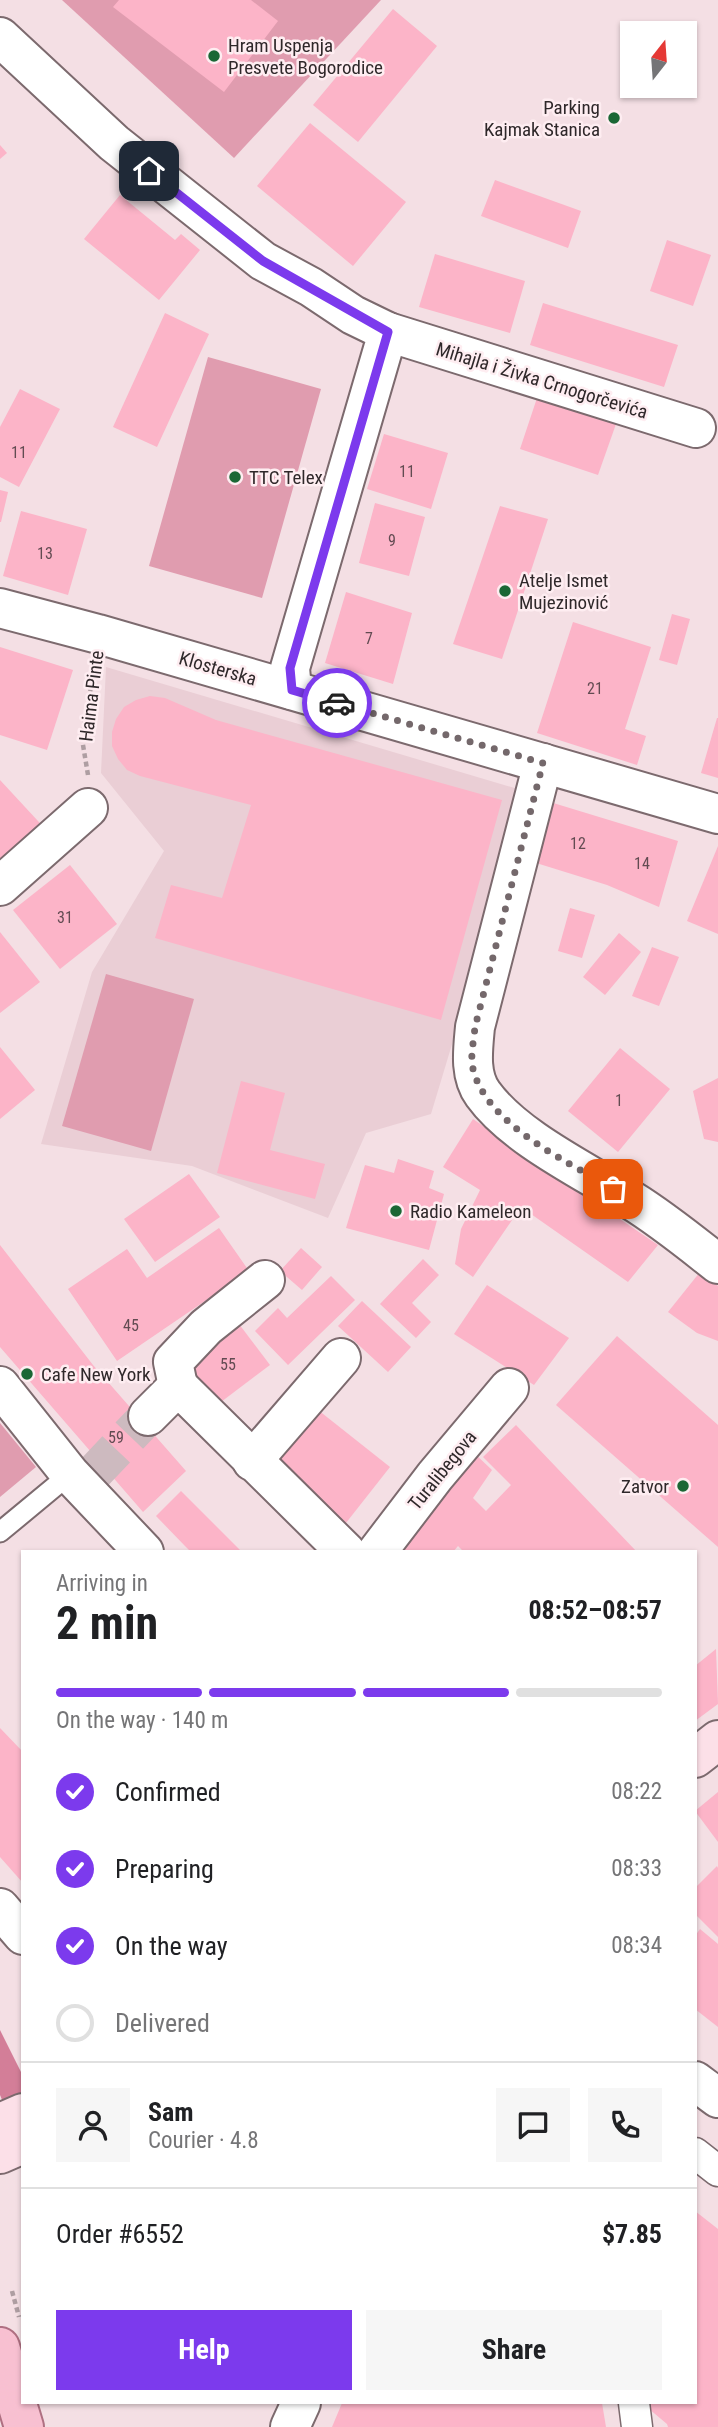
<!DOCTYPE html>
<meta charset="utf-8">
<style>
:root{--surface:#fff;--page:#f6f6f6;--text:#202124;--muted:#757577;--line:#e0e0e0;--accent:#7c3aed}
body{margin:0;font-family:"Roboto Condensed",sans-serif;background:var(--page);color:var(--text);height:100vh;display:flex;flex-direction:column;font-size:26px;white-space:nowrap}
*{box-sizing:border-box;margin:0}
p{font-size:23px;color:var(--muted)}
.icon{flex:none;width:38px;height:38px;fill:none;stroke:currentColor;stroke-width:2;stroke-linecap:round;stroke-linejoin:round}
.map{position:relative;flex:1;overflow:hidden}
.details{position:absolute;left:21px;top:1550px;width:676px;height:854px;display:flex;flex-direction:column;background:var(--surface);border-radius:0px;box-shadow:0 2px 5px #0004}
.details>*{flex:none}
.needle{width:46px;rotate:17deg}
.buttons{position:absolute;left:620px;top:21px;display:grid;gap:14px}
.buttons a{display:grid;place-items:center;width:77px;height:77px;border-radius:0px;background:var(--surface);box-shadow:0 2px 5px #0004;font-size:35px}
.pin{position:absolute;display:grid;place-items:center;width:60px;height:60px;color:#fff;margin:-30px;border-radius:14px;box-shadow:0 4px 10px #0006}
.courier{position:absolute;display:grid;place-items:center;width:70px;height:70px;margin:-35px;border:5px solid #7c3aed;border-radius:50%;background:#fff;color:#222;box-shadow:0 2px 9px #0007}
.summary em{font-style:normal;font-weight:700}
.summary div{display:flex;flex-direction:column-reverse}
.summary{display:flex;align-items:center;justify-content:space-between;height:119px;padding:0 35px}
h1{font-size:46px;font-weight:700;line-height:52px}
.bar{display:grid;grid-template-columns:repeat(4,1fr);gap:10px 7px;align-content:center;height:84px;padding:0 35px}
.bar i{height:9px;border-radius:5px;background:var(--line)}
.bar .selected{background:var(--accent)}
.bar p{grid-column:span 4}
.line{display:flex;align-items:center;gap:18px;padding:0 35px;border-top:2px solid var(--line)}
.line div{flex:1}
.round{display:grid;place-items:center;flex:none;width:74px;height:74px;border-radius:0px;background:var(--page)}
ol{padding:0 35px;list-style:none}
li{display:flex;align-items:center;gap:21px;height:77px}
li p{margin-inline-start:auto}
li .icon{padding:7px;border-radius:50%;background:var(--accent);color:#fff;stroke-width:4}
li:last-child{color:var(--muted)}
li i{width:38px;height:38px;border:4px solid var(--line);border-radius:50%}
.button{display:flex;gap:14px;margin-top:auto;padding:14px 35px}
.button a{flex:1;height:80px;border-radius:0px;background:var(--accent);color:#fff;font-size:28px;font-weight:700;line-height:80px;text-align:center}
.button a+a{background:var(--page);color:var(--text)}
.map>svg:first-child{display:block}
</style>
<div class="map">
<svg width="718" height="2427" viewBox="0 0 718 2427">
<rect width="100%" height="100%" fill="#f4dfe4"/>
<polygon fill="#eaced5" points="106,667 528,792 431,1114 366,1133 328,1218 192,1166 41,1144 92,972 164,851 101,773"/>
<g fill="#e09caf">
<polygon points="62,0 381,0 234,158"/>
<polygon points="208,357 321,389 262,598 149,566"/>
<polygon points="106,974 194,999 151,1151 62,1126"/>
<polygon points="0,1423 36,1467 0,1497"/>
</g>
<polygon fill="#d37e98" points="0,2030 23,2076 23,2149 0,2095"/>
<g fill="#fcb4c8">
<polygon points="119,0 251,0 278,21 224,92 113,7"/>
<polygon points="393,9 437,46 358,142 313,105"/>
<polygon points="310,123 406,202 353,266 257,186"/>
<polygon points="0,145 7,153 0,159"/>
<polygon points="495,180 581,211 568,248 481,216"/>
<polygon points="120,195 175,240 181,234 200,250 159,300 84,239"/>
<polygon points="667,240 711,255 693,306 650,291"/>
<polygon points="435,254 525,281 510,333 419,307"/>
<polygon points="543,303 678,345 664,387 530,345"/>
<polygon points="165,313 209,334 157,447 113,427"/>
<polygon points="20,389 60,409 19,487 0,477 0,427"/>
<polygon points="537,398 616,424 598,475 520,449"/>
<polygon points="384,434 448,453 431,509 367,489"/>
<polygon points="0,490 8,492 1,522 0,522"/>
<polygon points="375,503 425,517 409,576 359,563"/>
<polygon points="500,506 548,519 502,659 453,644"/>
<polygon points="21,511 87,529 68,595 3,576"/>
<polygon points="346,592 412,613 393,684 325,663"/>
<polygon points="672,614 690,619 677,665 659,660"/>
<polygon points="573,622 651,647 625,729 646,736 637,765 537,733"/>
<polygon points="0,647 73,670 47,750 0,735"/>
<polygon points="150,696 165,698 216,720 502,800 441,1020 155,938 171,885 222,898 251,805 140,776 127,770 118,759 112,746 112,732 116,719 124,707 136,700"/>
<polygon points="717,718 718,718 718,778 701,773"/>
<polygon points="0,780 50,834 0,880"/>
<polygon points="550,802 678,841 659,907 607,885 533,862"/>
<polygon points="718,846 718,934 687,921"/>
<polygon points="70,865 117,924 60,969 13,910"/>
<polygon points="570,908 595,915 582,958 558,951"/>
<polygon points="0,932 40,982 0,1013"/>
<polygon points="619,933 641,952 605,995 583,977"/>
<polygon points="652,947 679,957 659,1006 632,996"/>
<polygon points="0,1047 35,1090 0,1119"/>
<polygon points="620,1048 670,1089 618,1152 568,1111"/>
<polygon points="718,1078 718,1142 704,1139 693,1091"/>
<polygon points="241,1081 285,1093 270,1150 325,1164 315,1199 217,1173"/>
<polygon points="473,1119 658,1245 628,1282 521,1207 473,1277 455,1264 461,1229 480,1190 443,1167"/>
<polygon points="398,1159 434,1171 429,1188 444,1194 429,1250 346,1228 365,1165 394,1173"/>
<polygon points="189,1174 220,1217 155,1262 124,1219"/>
<polygon points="219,1228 249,1271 117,1361 68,1289 127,1249 147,1278"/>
<polygon points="0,1245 93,1365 186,1471 143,1512 0,1347"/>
<polygon points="301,1248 322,1267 302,1290 280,1271"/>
<polygon points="423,1259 439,1275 412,1303 431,1322 416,1338 380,1304"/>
<polygon points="700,1272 718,1286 718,1341 697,1333 668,1312"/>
<polygon points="331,1276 355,1300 288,1365 255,1331 278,1308 287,1318"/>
<polygon points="487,1285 569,1338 534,1385 454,1334"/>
<polygon points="362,1301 411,1347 388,1372 338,1326"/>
<polygon points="239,1324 270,1365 217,1405 186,1364"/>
<polygon points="617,1336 718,1425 718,1547 556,1405"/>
<polygon points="313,1406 390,1467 342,1528 265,1467"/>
<polygon points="516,1425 637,1552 464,1552 458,1546 453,1552 398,1552 453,1484 444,1474 471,1450 492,1470 473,1498 486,1511 511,1485 483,1457"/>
<polygon points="181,1491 242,1552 191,1552 185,1546 156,1516"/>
<polygon points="716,1649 718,1704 695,1721 695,1666"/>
<polygon points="0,1728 23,1752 23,1883 0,1857"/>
<polygon points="718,1792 718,1842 695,1811"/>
<polygon points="717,1866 718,1868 718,1937 695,1914 695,1888"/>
<polygon points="700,1929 718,1944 718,2027 695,2009 695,1936"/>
<polygon points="695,2211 718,2229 718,2427 668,2427 667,2424 642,2403 695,2403"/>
<polygon points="342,2403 602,2403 606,2427 332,2427"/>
</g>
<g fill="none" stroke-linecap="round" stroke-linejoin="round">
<polyline stroke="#cdbabf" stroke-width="38" stroke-dasharray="38 19" stroke-linecap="butt" points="90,1477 148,1416"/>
<g stroke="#7c6a6e" stroke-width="23">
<polyline id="service" points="0,1532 70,1474"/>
</g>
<g stroke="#7c6a6e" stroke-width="33">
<g id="pedestrian">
<polyline points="695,2153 718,2171"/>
<polyline points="634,2403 637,2427"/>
</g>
</g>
<g stroke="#7c6a6e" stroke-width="42">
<g id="minor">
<polyline points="0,37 114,143 263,261 311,287 353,315 388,332 290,668 292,690"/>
<polyline points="388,332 696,428"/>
<polyline points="0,608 98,634 718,814"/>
<path d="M543,763L475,1027C473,1049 469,1075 483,1094C515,1138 585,1171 631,1200C662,1219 690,1242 718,1264"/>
<polyline points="0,886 88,808"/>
<polyline points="0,1386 70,1474 144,1552"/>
<polyline points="178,1386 173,1362 206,1327 265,1280"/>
<polyline points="148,1416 178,1386 346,1552"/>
<polyline points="252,1461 341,1358"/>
<polyline points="377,1552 435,1476 509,1388"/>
<polyline points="0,1908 23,1935"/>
<polyline points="290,2427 301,2403"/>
</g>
</g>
<g stroke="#7c6a6e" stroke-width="42">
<polyline id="tertiary" points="695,2081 718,2098"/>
</g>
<g stroke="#7c6a6e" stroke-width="42">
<g id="secondary">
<polyline points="695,1758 718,1740"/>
<polyline points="0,2123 23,2113"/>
<polyline points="0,2154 23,2144"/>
</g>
</g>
<g stroke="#af7082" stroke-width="42">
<polyline id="primary" points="0,2347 24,2427"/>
</g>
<g stroke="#ae9ea2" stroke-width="4.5" stroke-dasharray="5 3.5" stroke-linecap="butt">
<polyline points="88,775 82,739 94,669"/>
<polyline points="12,2291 19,2317"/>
</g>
<use href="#service" stroke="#fff" stroke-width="19"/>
<use href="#pedestrian" stroke="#fff" stroke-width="30"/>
<use href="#minor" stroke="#fff" stroke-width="38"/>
<use href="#tertiary" stroke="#fff" stroke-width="38"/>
<use href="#secondary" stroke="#fce0e8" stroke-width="38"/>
<use href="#primary" stroke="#f8c0d1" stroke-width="38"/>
</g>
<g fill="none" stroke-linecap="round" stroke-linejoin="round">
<path stroke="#74686b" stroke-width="7" stroke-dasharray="0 12.6" d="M337,703L543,763L475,1027C474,1038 471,1053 472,1064C482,1123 567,1161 613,1189"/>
<polyline stroke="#7c3aed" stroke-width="9" points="149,171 263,261 388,332 290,668 292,690 337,703"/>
</g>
<g fill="#1b6735" stroke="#feedf1" stroke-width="2.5">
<circle cx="214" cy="56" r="7"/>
<circle cx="614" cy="118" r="7"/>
<circle cx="235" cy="477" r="7"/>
<circle cx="505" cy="591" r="7"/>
<circle cx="396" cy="1211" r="7"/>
<circle cx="27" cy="1374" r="7"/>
<circle cx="683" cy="1486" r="7"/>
</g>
<g text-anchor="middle" stroke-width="5" stroke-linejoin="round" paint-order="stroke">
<g font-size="16" fill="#624b52">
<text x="19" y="458">11</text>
<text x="407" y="477">11</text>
<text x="392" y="546">9</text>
<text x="45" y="559">13</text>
<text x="369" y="644">7</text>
<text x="595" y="694">21</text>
<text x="578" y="849">12</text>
<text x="642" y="869">14</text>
<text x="65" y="923">31</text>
<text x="619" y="1106">1</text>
<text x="131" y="1331">45</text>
<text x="228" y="1370">55</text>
<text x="116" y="1443">59</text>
</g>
<g font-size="19" fill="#2f282a" stroke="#feedf1" text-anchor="start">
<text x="228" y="52">Hram Uspenja<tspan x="228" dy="22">Presvete Bogorodice</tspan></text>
<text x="600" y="114" text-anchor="end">Parking<tspan x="600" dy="22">Kajmak Stanica</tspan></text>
<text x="249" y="484">TTC Telex</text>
<text x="519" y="587">Atelje Ismet<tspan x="519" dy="22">Mujezinović</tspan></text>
<text x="410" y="1218">Radio Kameleon</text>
<text x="41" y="1381">Cafe New York</text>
<text x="669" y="1493" text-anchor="end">Zatvor</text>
</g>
<g font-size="19" fill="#2f282a" stroke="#feedf1">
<text transform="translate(542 380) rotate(17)" y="7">Mihajla i Živka Crnogorčevića</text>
<text transform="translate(218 668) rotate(16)" y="7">Klosterska</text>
<text transform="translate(91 696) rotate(-83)" y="7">Haima Pinte</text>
<text transform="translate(442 1470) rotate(-51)" y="7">Turalibegova</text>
</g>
</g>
</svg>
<div class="buttons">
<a><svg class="needle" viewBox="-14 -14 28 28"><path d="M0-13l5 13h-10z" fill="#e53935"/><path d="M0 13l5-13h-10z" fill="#757577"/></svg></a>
</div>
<div class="pin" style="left:613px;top:1189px;background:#ea580c"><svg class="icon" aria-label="bag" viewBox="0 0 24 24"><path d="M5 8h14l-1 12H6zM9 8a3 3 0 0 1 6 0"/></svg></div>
<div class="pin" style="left:149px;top:171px;background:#1f2937"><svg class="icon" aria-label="home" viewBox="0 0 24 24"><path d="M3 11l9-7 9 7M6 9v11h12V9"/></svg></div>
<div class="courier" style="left:337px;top:703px"><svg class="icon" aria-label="car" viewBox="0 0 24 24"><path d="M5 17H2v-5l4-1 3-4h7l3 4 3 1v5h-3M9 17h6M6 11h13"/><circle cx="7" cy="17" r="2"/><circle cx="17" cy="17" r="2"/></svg></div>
<section class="details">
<div class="summary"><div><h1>2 min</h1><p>Arriving in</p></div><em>08:52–08:57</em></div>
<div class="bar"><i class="selected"></i><i class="selected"></i><i class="selected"></i><i></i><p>On the way · 140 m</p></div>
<ol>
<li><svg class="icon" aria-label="check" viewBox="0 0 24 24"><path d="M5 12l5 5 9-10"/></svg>Confirmed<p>08:22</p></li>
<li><svg class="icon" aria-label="check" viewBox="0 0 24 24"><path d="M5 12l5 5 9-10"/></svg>Preparing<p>08:33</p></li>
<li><svg class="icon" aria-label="check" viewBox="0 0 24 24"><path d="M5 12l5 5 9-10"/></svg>On the way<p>08:34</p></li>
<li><i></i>Delivered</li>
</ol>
<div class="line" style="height:126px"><a class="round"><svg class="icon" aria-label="person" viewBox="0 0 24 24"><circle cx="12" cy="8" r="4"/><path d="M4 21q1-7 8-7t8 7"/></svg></a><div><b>Sam</b><p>Courier · 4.8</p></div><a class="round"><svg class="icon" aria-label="chat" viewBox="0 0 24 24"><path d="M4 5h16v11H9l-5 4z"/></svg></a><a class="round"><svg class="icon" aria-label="phone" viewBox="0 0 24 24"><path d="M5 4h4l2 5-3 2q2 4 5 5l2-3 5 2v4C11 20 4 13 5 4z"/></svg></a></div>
<div class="line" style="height:91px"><div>Order #6552</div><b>$7.85</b></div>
<div class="button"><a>Help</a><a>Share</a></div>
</section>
</div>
